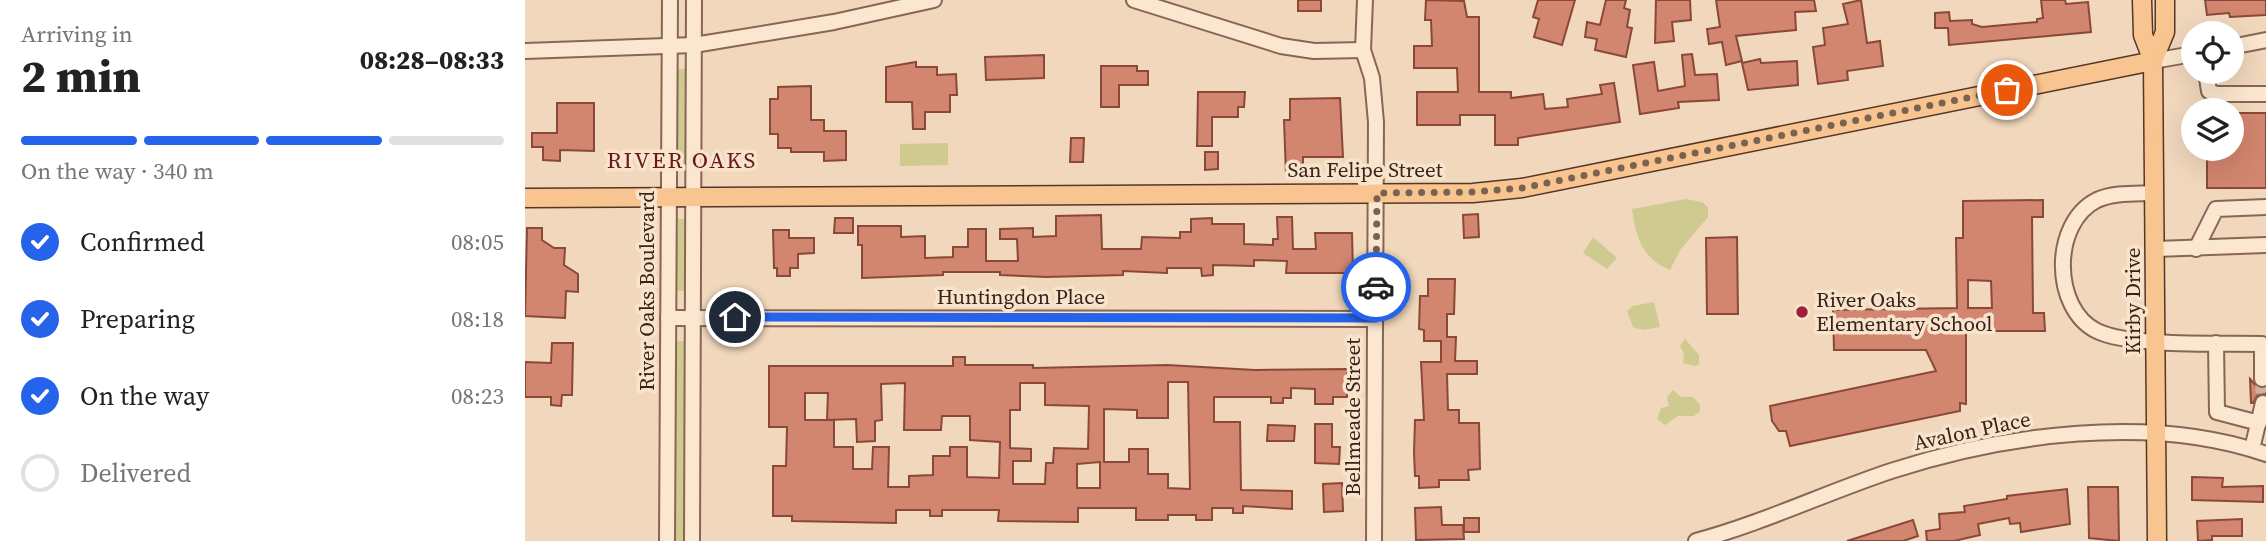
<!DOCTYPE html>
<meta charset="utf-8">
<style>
:root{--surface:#fff;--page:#f2f2f2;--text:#222;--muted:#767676;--line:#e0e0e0;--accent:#2563eb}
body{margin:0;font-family:"Source Serif 4",serif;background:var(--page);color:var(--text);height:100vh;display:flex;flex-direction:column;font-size:26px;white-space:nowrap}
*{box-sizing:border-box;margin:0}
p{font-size:23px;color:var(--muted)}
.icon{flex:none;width:38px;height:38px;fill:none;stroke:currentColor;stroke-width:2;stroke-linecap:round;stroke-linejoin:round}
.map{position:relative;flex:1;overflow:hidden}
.drawer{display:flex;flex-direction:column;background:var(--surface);width:525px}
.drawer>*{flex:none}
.buttons{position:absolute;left:1656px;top:21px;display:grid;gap:14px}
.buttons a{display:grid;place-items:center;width:63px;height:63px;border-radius:50%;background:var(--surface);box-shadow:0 7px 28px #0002;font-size:35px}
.pin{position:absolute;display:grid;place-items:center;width:60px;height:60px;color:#fff;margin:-30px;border:4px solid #fff;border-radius:50%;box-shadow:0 2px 7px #0007}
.courier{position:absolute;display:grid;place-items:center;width:70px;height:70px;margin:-35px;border:5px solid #2563eb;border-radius:50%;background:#fff;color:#222;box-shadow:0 2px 9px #0007}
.summary em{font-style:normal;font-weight:800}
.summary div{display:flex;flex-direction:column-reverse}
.summary{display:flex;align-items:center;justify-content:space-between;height:119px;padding:0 21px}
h1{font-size:46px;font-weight:800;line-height:52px}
.bar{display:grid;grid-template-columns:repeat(4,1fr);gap:10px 7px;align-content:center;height:84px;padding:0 21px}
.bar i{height:9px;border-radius:5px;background:var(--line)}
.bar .selected{background:var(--accent)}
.bar p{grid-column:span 4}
ol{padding:0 21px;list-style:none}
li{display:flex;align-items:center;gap:21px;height:77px}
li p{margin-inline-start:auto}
li .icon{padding:7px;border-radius:50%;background:var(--accent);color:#fff;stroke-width:4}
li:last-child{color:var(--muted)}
li i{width:38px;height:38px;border:4px solid var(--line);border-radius:50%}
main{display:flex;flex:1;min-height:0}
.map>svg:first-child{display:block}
</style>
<main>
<section class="drawer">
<div class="summary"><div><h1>2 min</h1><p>Arriving in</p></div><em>08:28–08:33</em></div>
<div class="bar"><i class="selected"></i><i class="selected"></i><i class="selected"></i><i></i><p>On the way · 340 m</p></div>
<ol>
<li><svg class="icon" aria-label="check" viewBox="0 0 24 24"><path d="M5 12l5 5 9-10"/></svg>Confirmed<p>08:05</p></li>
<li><svg class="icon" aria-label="check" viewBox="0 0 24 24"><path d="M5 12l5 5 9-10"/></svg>Preparing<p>08:18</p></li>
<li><svg class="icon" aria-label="check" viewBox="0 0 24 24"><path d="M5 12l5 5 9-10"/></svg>On the way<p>08:23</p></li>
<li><i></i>Delivered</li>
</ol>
</section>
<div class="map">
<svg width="1741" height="541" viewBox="0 0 1741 541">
<rect width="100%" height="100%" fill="#f1d7bc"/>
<g fill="#cfca8f">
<rect x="151" y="69" width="12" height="100"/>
<polygon points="423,143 423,165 375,166 375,144"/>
<path d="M1161,199L1177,202L1183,207V217L1155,250L1145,270C1117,258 1111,238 1107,209Z"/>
<polygon points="153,219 160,219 162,291 150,291"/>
<polygon points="1068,237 1092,258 1082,269 1058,253"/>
<polygon points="1129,302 1135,327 1118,330 1108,327 1102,311 1108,306"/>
<polygon points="1160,339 1174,355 1174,364 1170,366 1158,363 1159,354 1155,346"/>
<rect x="150" y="341" width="12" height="200"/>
<polygon points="1148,390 1156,397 1168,397 1175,405 1175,411 1169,416 1153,416 1140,425 1132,419 1136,408 1144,406 1142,397"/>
</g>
<g fill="#d2856f" stroke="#8a4938" stroke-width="2" fill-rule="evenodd">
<rect x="773" y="0" width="23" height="11"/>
<polygon points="901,0 939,1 942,17 954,17 954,92 986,92 986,98 1018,94 1020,109 1043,107 1042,99 1077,94 1075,85 1089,83 1095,122 993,138 993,145 970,145 970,115 935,115 935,125 892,125 892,92 933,92 932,68 889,68 889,46 907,46 906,20 900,20"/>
<polygon points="1013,0 1050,0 1037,45 1009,37 1014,19 1008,17"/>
<polygon points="1081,0 1101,0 1099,8 1105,10 1102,27 1107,28 1101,57 1070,50 1072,39 1060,37 1062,22 1075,25"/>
<polygon points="1131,0 1165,0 1166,20 1147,22 1149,41 1130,43"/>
<polygon points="1191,0 1289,0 1291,11 1270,12 1271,30 1211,36 1217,61 1201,65 1197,42 1184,44 1182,29 1195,27"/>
<polygon points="1336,0 1342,43 1355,41 1358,66 1322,71 1323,80 1293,84 1288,47 1300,45 1298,28 1323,24 1318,4"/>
<polygon points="1516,0 1540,0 1541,4 1563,2 1566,32 1424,45 1423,28 1410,28 1410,13 1424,12 1425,21 1447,20 1447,24 1457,27 1512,22 1512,19 1518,18"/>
<polygon points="1680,0 1741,0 1741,15 1705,17 1704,13 1682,15"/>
<polygon points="1167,54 1170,75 1192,74 1194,100 1153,102 1154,108 1115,114 1108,65 1129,62 1133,91 1160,86 1157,55"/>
<polygon points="519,55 519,78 461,80 460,57"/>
<polygon points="1235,59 1236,63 1272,61 1273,85 1223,90 1217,63"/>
<polygon points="391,62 391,67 412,67 412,75 431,74 432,95 425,95 425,112 400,112 400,129 388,129 387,102 361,102 361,67"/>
<polygon points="576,66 612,66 612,71 623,71 623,85 594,85 594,107 576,107"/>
<polygon points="286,86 286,120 299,120 299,131 321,131 321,160 299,161 299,152 266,152 266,148 253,148 253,134 245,134 245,99 253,99 253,87"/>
<polygon points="673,92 720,92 719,107 713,107 713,117 687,117 687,146 672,146"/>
<polygon points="815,98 818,157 778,157 778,175 761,175 759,120 765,120 765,99"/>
<polygon points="32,103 69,103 69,151 35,150 35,161 18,160 18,147 7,147 7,133 32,133"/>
<polygon points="1706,113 1741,113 1741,188 1682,188 1682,149 1706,149"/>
<polygon points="546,138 559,138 558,162 545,162"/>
<polygon points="680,152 693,152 693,169 680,170"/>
<path d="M1518,200V217H1507L1508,313H1519L1520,331H1441V404L1435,403V411L1265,446L1261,431H1254L1247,421L1245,406L1411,371L1401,350H1309L1308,310L1432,308L1431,238H1438V201ZM1443,280L1466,281L1467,308H1443Z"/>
<polygon points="953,214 954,237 939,238 938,215"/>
<polygon points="576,215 577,249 616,249 617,237 655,238 655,232 666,232 666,219 687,218 687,224 719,224 719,244 748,245 748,239 753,239 752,217 767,217 768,249 791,249 790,233 827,233 828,273 761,273 762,261 729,260 729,266 688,265 688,275 677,276 676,268 642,268 642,273 598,271 598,275 521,277 475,275 475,272 418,272 418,275 337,278 337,245 333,245 333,226 376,226 376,237 400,236 400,258 428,257 428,247 443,247 443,229 461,229 461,261 493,261 492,239 475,239 475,229 508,228 508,237 531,236 531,216"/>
<polygon points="310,218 328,218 328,233 309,233"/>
<polygon points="2,228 17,228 17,240 29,248 40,248 39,265 53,274 53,292 41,291 40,318 0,316"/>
<polygon points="248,230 264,230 264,238 289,238 289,253 273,254 273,268 265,268 265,276 252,276 252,268 249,268"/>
<polygon points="1212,237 1213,314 1182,314 1181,238"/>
<polygon points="903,279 930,279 929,314 922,314 922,337 931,337 930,361 952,361 952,374 922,374 923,410 934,410 934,423 954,423 955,469 943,470 944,480 914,480 914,487 894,488 894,476 890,476 889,453 890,420 899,420 896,362 916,362 916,341 899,341 899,330 894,329 895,296 903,296"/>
<polygon points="27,343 48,343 47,395 37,395 36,406 26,405 26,397 0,397 0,362 26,363"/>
<path d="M428,357H440V365H508V368L642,365L730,370L822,369V397H808V404H790V389L766,388V398H758V403H746V397H689V422H715L716,490L767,491V509L718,506V513H708V508H687V520H671V515H643V520H611V508H553V522L473,521L474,510H417V516H405V510H371V523L267,521V516H248V466H261L262,427H244V366H428ZM643,382H663L665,489L643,488V474H623V449H604V462H579V409L612,410V418H643ZM380,383L379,430H416L417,416H445V440L475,442L474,478L442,477V447H425V456H408V475L384,476V487H363L364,447H348L347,469H328V447H309V420H280V393H303L302,420L331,419L332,442L350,441V421L357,420L356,384ZM495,383H520V405L564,406L563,449L529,448L528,463H521L520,484H488V461H506V449L485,448V410H495ZM575,462V488H552V464Z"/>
<polygon points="1725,379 1733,388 1741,388 1741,394 1732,396 1728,403 1726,403"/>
<polygon points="790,424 807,424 807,447 815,447 814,464 790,463"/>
<polygon points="743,425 770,426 769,441 742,441"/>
<polygon points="1667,477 1698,478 1697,487 1738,486 1738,502 1667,500"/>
<polygon points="817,483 818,511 799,512 798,484"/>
<polygon points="1563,487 1593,487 1594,541 1564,538"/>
<polygon points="1542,489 1545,524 1496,532 1495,523 1485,524 1484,518 1453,524 1455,535 1429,541 1402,541 1401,531 1415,529 1414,514 1440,512 1439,506 1482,499 1482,496"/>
<polygon points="916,507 917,525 938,525 939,539 891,540 890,508"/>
<rect x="939" y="518" width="15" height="14"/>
<polygon points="1717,519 1717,536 1687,536 1687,540 1673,541 1672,521"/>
<polygon points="1388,520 1393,536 1378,541 1322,541"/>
</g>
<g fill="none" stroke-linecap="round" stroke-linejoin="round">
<polyline stroke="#ccb39c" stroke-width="14" stroke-dasharray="14 7" stroke-linecap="butt" points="1737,379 1738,403"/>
<g stroke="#896654" stroke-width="18">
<g id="minor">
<polyline points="609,0 756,46 789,51 838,50"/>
<polyline points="840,0 838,50 847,78 851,122 849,541"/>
<polyline points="1706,47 1741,40"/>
<polyline points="0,51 169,45 309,22 409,0"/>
<polyline points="1628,61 1668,54"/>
<polyline points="1681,72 1684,91 1691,94 1741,94"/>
<path d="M1630,193C1612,194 1589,192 1572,200C1526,223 1527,309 1572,331C1604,347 1698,343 1737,344V379"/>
<polyline points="1631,249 1741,245"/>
<polyline points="1671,249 1691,209 1741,207"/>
<polyline points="143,318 850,319"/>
<polyline points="1691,343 1692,412 1734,423"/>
<polyline points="1727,449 1738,403"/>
<polyline points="142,541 145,0"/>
<polyline points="167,541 169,0"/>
<path d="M1171,541C1238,523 1300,493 1366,471C1480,434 1626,414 1741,454"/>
</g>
</g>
<g stroke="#563629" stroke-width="21">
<g id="major">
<polyline points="1617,0 1618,35 1628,61 1632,541"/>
<polyline points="1628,61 1640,32 1640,0"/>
<polyline points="0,198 948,193 997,188 1628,61"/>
</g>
</g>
<use href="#minor" stroke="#fbe6cf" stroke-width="14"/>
<use href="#major" stroke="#f8c48f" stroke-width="18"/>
</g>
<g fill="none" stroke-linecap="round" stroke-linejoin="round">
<polyline stroke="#786253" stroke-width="7" stroke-dasharray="0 12.6" points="851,287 852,193 948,192 997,188 1482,90"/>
<polyline stroke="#2563eb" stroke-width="9" points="210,317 850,318 851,287"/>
</g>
<circle fill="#9c2038" stroke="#f8e3cc" stroke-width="2.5" cx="1277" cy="312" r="7"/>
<g text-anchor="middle" stroke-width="7" stroke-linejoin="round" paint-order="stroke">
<g font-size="21" fill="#37231a" stroke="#f8e3cc">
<text x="840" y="177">San Felipe Street</text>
<text transform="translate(122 291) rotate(-90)" y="7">River Oaks Boulevard</text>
<text x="496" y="304">Huntingdon Place</text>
<text transform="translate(1608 301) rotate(-90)" y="7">Kirby Drive</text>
<text transform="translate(828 417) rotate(-90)" y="7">Bellmeade Street</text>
<text transform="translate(1447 431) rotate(-12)" y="7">Avalon Place</text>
</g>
<g font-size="21" fill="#37231a" stroke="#f8e3cc" text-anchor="start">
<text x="1291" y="307">River Oaks<tspan x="1291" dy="24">Elementary School</tspan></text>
</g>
<g font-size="23" letter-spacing="2" fill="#671817" stroke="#f8e3cc">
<text x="157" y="168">RIVER OAKS</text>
</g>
</g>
</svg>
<div class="buttons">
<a><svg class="icon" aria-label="locate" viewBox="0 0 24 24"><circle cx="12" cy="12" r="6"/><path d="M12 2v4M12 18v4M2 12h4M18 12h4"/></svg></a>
<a><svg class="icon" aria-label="layers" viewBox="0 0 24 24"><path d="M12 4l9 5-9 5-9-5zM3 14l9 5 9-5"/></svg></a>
</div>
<div class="pin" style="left:1482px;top:90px;background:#ea580c"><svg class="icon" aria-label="bag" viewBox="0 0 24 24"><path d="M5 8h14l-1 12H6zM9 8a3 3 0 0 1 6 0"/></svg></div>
<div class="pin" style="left:210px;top:317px;background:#1f2937"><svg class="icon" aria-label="home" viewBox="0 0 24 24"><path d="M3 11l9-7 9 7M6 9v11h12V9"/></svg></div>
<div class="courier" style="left:851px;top:287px"><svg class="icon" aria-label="car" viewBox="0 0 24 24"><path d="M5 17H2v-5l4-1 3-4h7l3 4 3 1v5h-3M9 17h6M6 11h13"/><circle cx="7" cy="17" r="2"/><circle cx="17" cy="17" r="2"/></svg></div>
</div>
</main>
